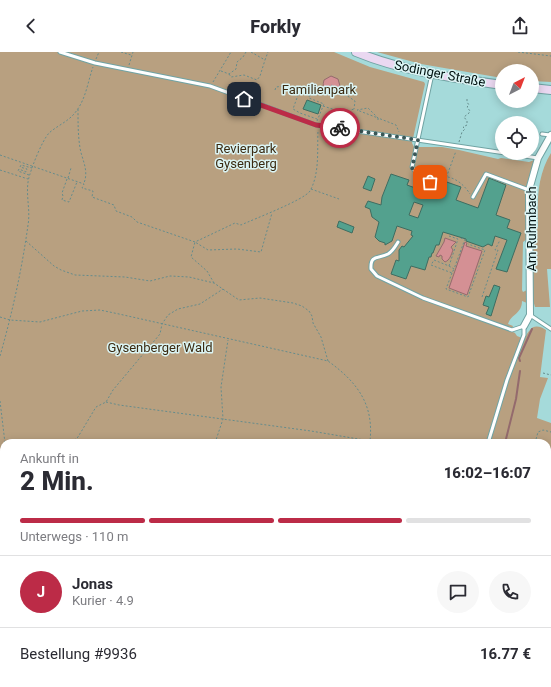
<!DOCTYPE html>
<html lang="de">
<meta charset="utf-8">
<style>
:root{--surface:#fff;--page:#f7f7f7;--text:#2b2b33;--muted:#7c7c81;--line:#e1e1e2;--accent:#bc2b47}
body{margin:0;font-family:Roboto,sans-serif;background:var(--page);color:var(--text);height:100vh;display:flex;flex-direction:column;font-size:15px;white-space:nowrap}
*{box-sizing:border-box;margin:0}
p{font-size:13px;color:var(--muted)}
.icon{flex:none;width:22px;height:22px;fill:none;stroke:currentColor;stroke-width:2;stroke-linecap:round;stroke-linejoin:round}
.map{position:relative;flex:1;overflow:hidden}
.sheet{position:absolute;left:0px;top:387px;width:551px;height:248px;display:flex;flex-direction:column;background:var(--surface);border-radius:12px 12px 0 0;box-shadow:0 2px 10px #0003}
.sheet>*{flex:none}
.needle{width:26px;rotate:42deg}
.fabs{position:absolute;left:495px;top:12px;display:grid;gap:8px}
.fabs a{display:grid;place-items:center;width:44px;height:44px;border-radius:50%;background:var(--surface);box-shadow:0 2px 10px #0003;font-size:20px}
.pin{position:absolute;display:grid;place-items:center;width:34px;height:34px;color:#fff;margin:-17px;border-radius:8px;box-shadow:0 2px 6px #0006}
.courier{position:absolute;display:grid;place-items:center;width:40px;height:40px;margin:-20px;border:3px solid #bc2b47;border-radius:50%;background:#fff;color:#222;box-shadow:0 1px 5px #0007}
.overview em{font-style:normal;font-weight:800}
.overview div{display:flex;flex-direction:column-reverse}
.overview{display:flex;align-items:center;justify-content:space-between;height:68px;padding:0 20px}
h1{font-size:26px;font-weight:800;line-height:30px}
.bar{display:grid;grid-template-columns:repeat(4,1fr);gap:6px 4px;align-content:center;height:48px;padding:0 20px}
.bar i{height:5px;border-radius:3px;background:var(--line)}
.bar .active{background:var(--accent)}
.bar p{grid-column:span 4}
.line{display:flex;align-items:center;gap:10px;padding:0 20px;border-top:1px solid var(--line)}
.line div{flex:1}
.round{display:grid;place-items:center;flex:none;width:42px;height:42px;border-radius:21px;background:var(--page)}
header{display:flex;justify-content:space-between;align-items:center;height:52px;padding:0 20px;background:var(--surface);font-size:18px;font-weight:800}
.map>svg:first-child{display:block}
</style>
<header><svg class="icon" aria-label="back" viewBox="0 0 24 24"><path d="M15 5l-7 7 7 7"/></svg>Forkly<svg class="icon" aria-label="share" viewBox="0 0 24 24"><path d="M12 15V3M7 8l5-5 5 5M5 13v7h14v-7"/></svg></header>
<div class="map">
<svg width="551" height="635" viewBox="0 0 551 635">
<rect width="100%" height="100%" fill="#a5dada"/>
<g fill="#b8a080">
<path d="M0,0H334L370,15L424,30L425,32L412,91L414,95H442L459,98L498,107L501,106L529,110L534,108L528,134L527,187L523,190L522,238L523,240L527,238V251L522,249C522,262 511,262 508,272L513,274L511,279L515,281L517,284L522,286L487,391H4V631H547V391H490C500,360 507,328 521,297C523,291 525,283 530,278C534,272 542,275 546,278L540,325L548,326L540,347L537,366L551,371V635H0Z"/>
<polygon points="377,0 551,0 551,30 532,29 532,19 502,19 502,26 421,12"/>
<path d="M551,101V217H547L550,255H535L533,248L532,175H538C537,149 537,124 551,101Z"/>
</g>
<g fill="#d49094" stroke="#946a6d">
<path d="M331,24L338,27L340,34L336,40C327,43 321,37 324,28Z"/>
<path d="M445,186L456,190L451,195L453,198C451,203 450,208 445,210L442,207V204L440,203L439,205L436,204L444,190Z"/>
<polygon points="465,190 467,191 466,194 482,199 467,243 449,236"/>
</g>
<g fill="none" stroke-linecap="round" stroke-linejoin="round">
<g stroke="#946a6d" stroke-width="2">
<polyline points="520,309 519,306 532,277"/>
<polyline points="505,391 516,347 520,319"/>
</g>
</g>
<g fill="#53a18e" stroke="#3e6d61" fill-rule="evenodd">
<polygon points="307,48 321,53 318,62 303,57"/>
<path d="M391,122L409,128L407,133L418,137L419,135L436,141L441,128L461,135L456,148L478,156L489,126L506,133L496,163L510,168L507,176L521,181L507,220L496,217L507,188L495,184L492,194L488,192L483,195L466,189V187L443,180L439,193H436L433,201H432L431,205H429L425,218L411,214L406,227L391,222L396,208L399,209V198L402,194L404,195L413,184L411,183L412,179L397,174L392,189L385,193V191L379,189L375,185L379,170L372,165L370,157L365,155L368,149L381,153L382,145ZM414,150L423,153L418,166L409,163Z"/>
<polygon points="368,124 375,127 371,139 363,136"/>
<polygon points="339,169 354,175 352,181 337,175"/>
<polygon points="494,233 500,235 491,264 486,262 489,255 483,253 486,244 489,245"/>
</g>
<g fill="none" stroke-linecap="round" stroke-linejoin="round">
<g stroke="#70a3a3" stroke-width="5">
<g id="lane">
<polyline points="60,0 95,11 210,34 316,73 538,106"/>
<polyline points="542,82 550,83"/>
<polyline points="430,130 420,126 412,115 432,22"/>
<polyline points="473,145 486,122 529,138"/>
<path d="M398,190C395,195 393,199 388,202C379,207 370,202 371,217L377,224L423,246L512,278L524,274V283L507,328L488,391"/>
<polyline points="530,263 551,277"/>
</g>
</g>
<g stroke="#70a3a3" stroke-width="8">
<polyline id="street" points="524,274 530,263 529,138 538,106 551,83"/>
</g>
<g stroke="#70a3a3" stroke-width="10">
<g id="secondary">
<path d="M356,0C402,19 453,26 502,33"/>
<polyline points="532,36 551,38"/>
</g>
</g>
<g stroke="#658c8c" stroke-width="1" stroke-dasharray="2 2" stroke-linecap="butt">
<polyline points="121,0 131,3"/>
<polyline points="251,0 265,8 268,0"/>
<polyline points="518,0 551,4"/>
<polyline points="96,7 99,0"/>
<polyline points="129,13 133,0"/>
<polyline points="221,19 229,22 236,17 237,10 243,5 246,0"/>
<polyline points="229,22 231,25 244,23 257,28 260,24 265,8"/>
<polyline points="213,30 231,0"/>
<polyline points="331,33 355,49 354,57"/>
<polyline points="275,38 276,35 284,34 297,40 298,43 293,57 300,61 317,67"/>
<polyline points="323,54 348,62 351,58 354,57"/>
<path d="M78,57C78,71 78,83 80,96C82,108 89,118 84,131"/>
<polyline points="378,68 378,66 357,58 368,56 378,66 396,73 399,80"/>
<polyline points="317,69 324,52 309,46 309,44 320,40"/>
<polyline points="459,90 462,80 465,77 463,75 467,73 467,69 464,65 469,61 470,59 467,55 469,53 467,50 467,47"/>
<path d="M0,103L84,132L82,136L93,139L92,145L114,153L116,159L132,165L137,170L195,190L235,171L241,173C254,167 304,148 310,139C320,121 317,97 318,78"/>
<polyline points="0,118 28,127"/>
<polyline points="29,123 18,119 19,117 26,120 27,117 20,115 21,113 32,116"/>
<polyline points="68,126 71,116"/>
<path d="M432,126C448,121 461,128 470,142"/>
<polyline points="67,127 62,141 63,144 62,148 69,150 77,130"/>
<polyline points="445,129 456,99"/>
<polyline points="311,137 339,147"/>
<polyline points="449,184 458,187 449,214 434,208 431,213 452,221 454,217"/>
<polyline points="26,189 54,214 61,218 75,223 125,225 150,229 170,224 189,225 214,231 239,248 260,246 293,251 302,254 309,259 312,264 313,271 321,285 328,309"/>
<polyline points="449,214 454,217 465,187 459,186"/>
<polyline points="452,221 446,237 468,245 485,198 468,192"/>
<polyline points="214,231 207,219 191,205 195,190 208,198 237,197 261,200 272,161"/>
<polyline points="482,245 498,198 495,198 500,188"/>
<path d="M0,265L10,268L40,270L82,259L100,258L119,262L328,309C357,330 374,352 370,389L373,391"/>
<path d="M0,304C12,262 22,217 28,173C31,156 24,139 30,122C33,112 42,89 49,81C58,73 70,69 77,58C86,46 88,29 93,15"/>
<polyline points="543,321 551,323"/>
<polyline points="0,349 5,391"/>
<polyline points="106,350 119,353 311,379 370,389"/>
<polyline points="71,391 78,385 96,355 106,350 113,338 160,282 162,272 168,263 178,257 200,252 223,237"/>
<polyline points="215,391 223,367 221,335 228,288"/>
<polyline points="535,391 538,380 543,378 551,380"/>
<polyline points="0,419 4,397"/>
<polyline points="0,430 4,429"/>
<polyline points="0,499 0,553"/>
<polyline points="0,560 4,555"/>
<polyline points="0,590 4,620"/>
<polyline points="547,597 551,595"/>
<polyline points="547,599 551,606"/>
<polyline points="6,631 6,635"/>
<polyline points="181,631 182,635"/>
<polyline points="207,631 210,635"/>
<polyline points="499,631 504,635"/>
<polyline points="70,635 110,631"/>
<polyline points="365,635 370,631"/>
<polyline points="549,635 551,631"/>
</g>
<use href="#lane" stroke="#fff" stroke-width="3"/>
<use href="#street" stroke="#fff" stroke-width="6"/>
<use href="#secondary" stroke="#ead8f1" stroke-width="8"/>
</g>
<g fill="none" stroke-linecap="round" stroke-linejoin="round">
<polyline stroke="#3a5757" stroke-width="4" stroke-dasharray="0 7.2" points="340,76 418,88 412,116 420,126 430,130"/>
<polyline stroke="#bc2b47" stroke-width="5" points="244,47 316,73 340,76"/>
</g>
<g text-anchor="middle" stroke-width="3" stroke-linejoin="round" paint-order="stroke">
<g font-size="13" fill="#011" stroke="#dbf5f5">
<text transform="translate(440 21) rotate(11)" y="5">Sodinger Straße</text>
<text transform="translate(531 177) rotate(-90)" y="5">Am Ruhmbach</text>
</g>
<g font-size="13" fill="#3b2a11" stroke="#dbf5f5">
<text x="319" y="42">Familienpark</text>
<text x="246" y="101">Revierpark<tspan x="246" dy="15">Gysenberg</tspan></text>
<text x="160" y="300">Gysenberger Wald</text>
</g>
</g>
</svg>
<div class="fabs">
<a><svg class="needle" viewBox="-14 -14 28 28"><path d="M0-13l5 13h-10z" fill="#e53935"/><path d="M0 13l5-13h-10z" fill="#7c7c81"/></svg></a>
<a><svg class="icon" aria-label="locate" viewBox="0 0 24 24"><circle cx="12" cy="12" r="6"/><path d="M12 2v4M12 18v4M2 12h4M18 12h4"/></svg></a>
</div>
<div class="pin" style="left:430px;top:130px;background:#ea580c"><svg class="icon" aria-label="bag" viewBox="0 0 24 24"><path d="M5 8h14l-1 12H6zM9 8a3 3 0 0 1 6 0"/></svg></div>
<div class="pin" style="left:244px;top:47px;background:#1f2937"><svg class="icon" aria-label="home" viewBox="0 0 24 24"><path d="M3 11l9-7 9 7M6 9v11h12V9"/></svg></div>
<div class="courier" style="left:340px;top:76px"><svg class="icon" aria-label="bike" viewBox="0 0 24 24"><circle cx="6" cy="16" r="4"/><circle cx="18" cy="16" r="4"/><path d="M6 16l4-8h5l3 8M10 8l3 8H6M13 5h3"/></svg></div>
<section class="sheet">
<div class="overview"><div><h1>2 Min.</h1><p>Ankunft in</p></div><em>16:02–16:07</em></div>
<div class="bar"><i class="active"></i><i class="active"></i><i class="active"></i><i></i><p>Unterwegs · 110 m</p></div>
<div class="line" style="height:72px"><b class="round" style="background:var(--accent);color:#fff">J</b><div><b>Jonas</b><p>Kurier · 4.9</p></div><a class="round"><svg class="icon" aria-label="chat" viewBox="0 0 24 24"><path d="M4 5h16v11H9l-5 4z"/></svg></a><a class="round"><svg class="icon" aria-label="phone" viewBox="0 0 24 24"><path d="M5 4h4l2 5-3 2q2 4 5 5l2-3 5 2v4C11 20 4 13 5 4z"/></svg></a></div>
<div class="line" style="height:52px"><div>Bestellung #9936</div><b>16.77 €</b></div>
</section>
</div>
